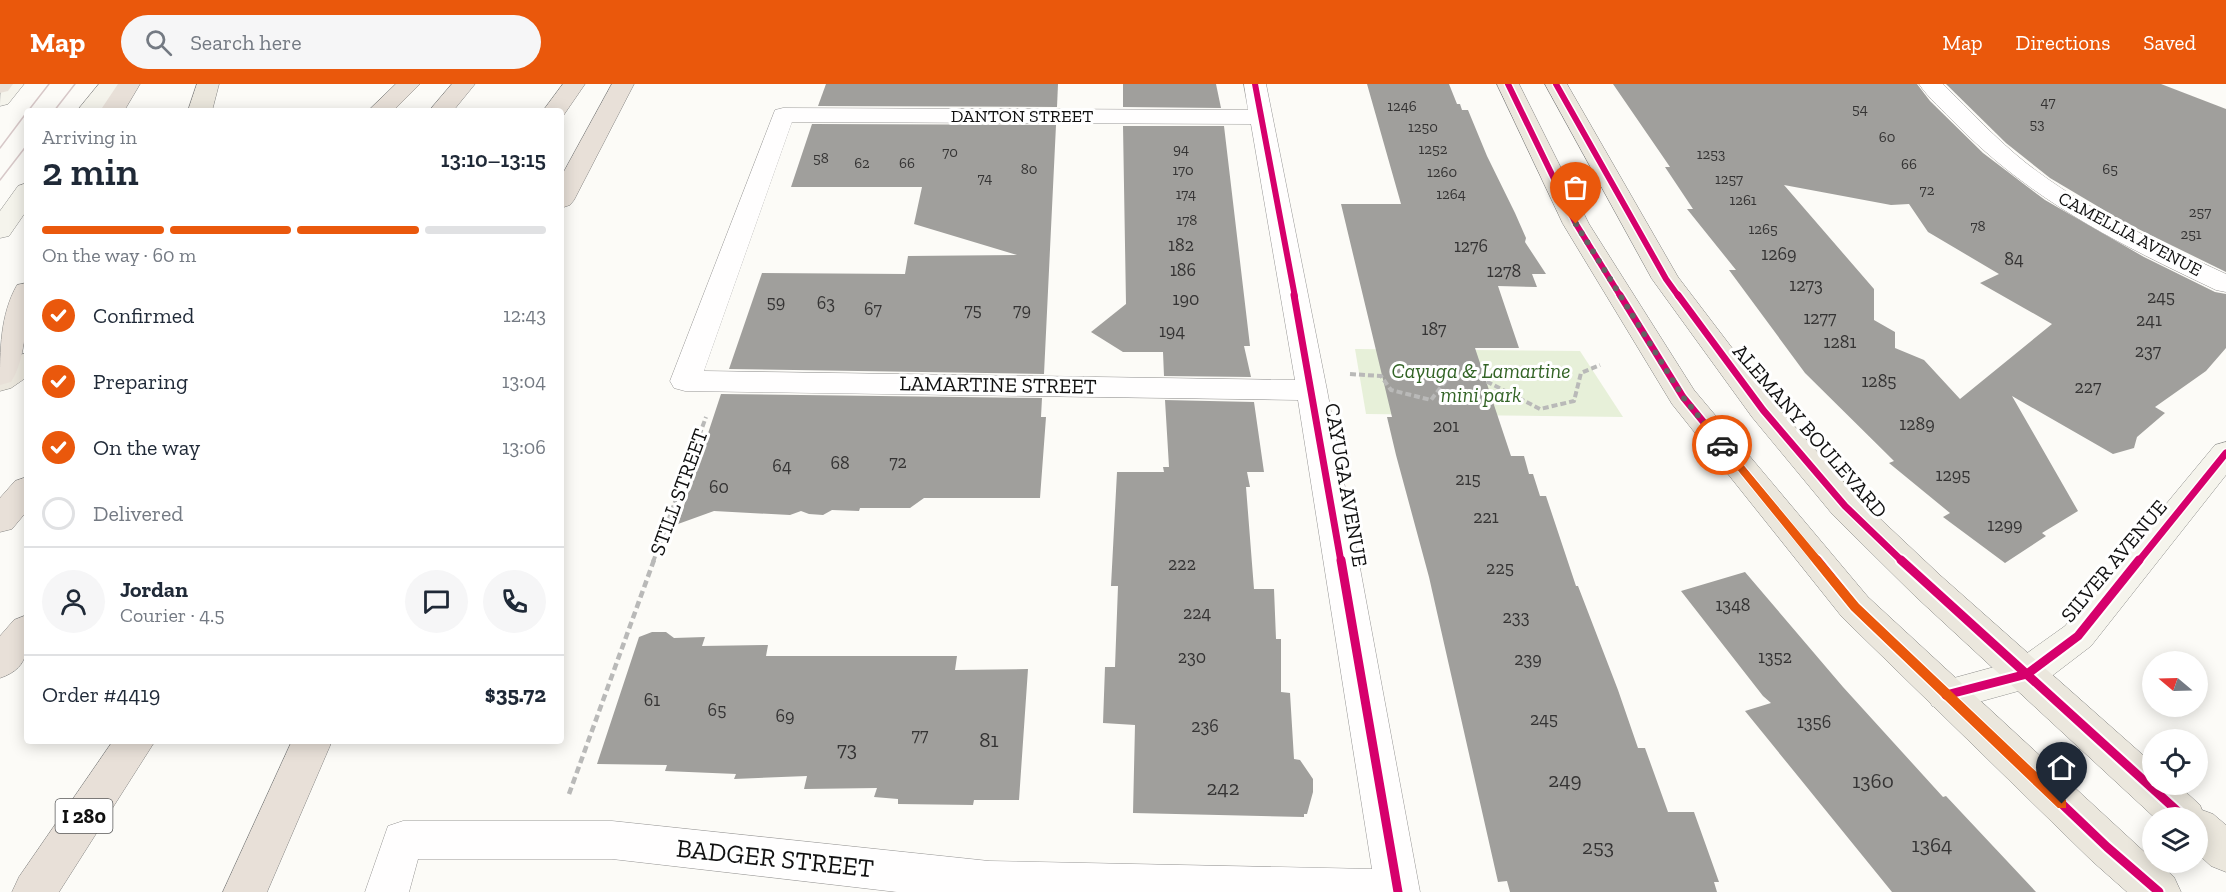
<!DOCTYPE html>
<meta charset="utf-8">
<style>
:root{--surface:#fff;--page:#f6f6f7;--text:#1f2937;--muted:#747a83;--line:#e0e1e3;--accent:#ea580c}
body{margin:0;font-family:"Zilla Slab",serif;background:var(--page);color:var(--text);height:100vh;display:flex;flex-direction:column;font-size:22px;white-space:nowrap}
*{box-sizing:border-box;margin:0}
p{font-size:20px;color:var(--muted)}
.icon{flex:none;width:33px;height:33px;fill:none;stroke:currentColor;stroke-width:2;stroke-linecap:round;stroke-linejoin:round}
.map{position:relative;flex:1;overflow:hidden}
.panel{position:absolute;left:24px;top:24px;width:540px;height:636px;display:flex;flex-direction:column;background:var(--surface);border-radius:6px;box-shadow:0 3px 15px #0003}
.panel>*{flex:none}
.needle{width:39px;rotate:289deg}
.fabs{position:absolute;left:2142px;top:567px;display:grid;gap:12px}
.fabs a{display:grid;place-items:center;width:66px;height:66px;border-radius:50%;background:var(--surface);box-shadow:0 3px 15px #0003;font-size:30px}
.pin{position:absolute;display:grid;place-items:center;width:51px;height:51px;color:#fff;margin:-62px -26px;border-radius:50% 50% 50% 0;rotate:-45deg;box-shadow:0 0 6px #0007}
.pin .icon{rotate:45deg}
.courier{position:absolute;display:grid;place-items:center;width:60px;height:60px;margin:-30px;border:4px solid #ea580c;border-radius:50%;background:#fff;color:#222;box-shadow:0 2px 8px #0007}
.overview em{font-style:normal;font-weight:600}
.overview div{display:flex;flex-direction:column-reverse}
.overview{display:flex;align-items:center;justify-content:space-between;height:102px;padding:0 18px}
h1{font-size:39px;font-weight:600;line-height:45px}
.bar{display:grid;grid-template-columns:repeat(4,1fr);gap:9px 6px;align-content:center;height:72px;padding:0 18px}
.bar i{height:8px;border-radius:4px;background:var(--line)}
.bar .current{background:var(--accent)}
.bar p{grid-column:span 4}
.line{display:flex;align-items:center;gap:15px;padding:0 18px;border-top:2px solid var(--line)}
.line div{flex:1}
.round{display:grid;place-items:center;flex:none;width:63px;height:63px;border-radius:32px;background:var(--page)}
ol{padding:0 18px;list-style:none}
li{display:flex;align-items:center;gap:18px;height:66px}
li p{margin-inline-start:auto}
li .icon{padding:6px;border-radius:50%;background:var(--accent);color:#fff;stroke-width:4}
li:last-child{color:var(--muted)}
li i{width:33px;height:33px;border:3px solid var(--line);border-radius:50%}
header{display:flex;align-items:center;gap:36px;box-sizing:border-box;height:84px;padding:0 30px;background:var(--accent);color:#fff}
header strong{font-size:28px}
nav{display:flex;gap:33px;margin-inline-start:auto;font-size:21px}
.search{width:420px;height:54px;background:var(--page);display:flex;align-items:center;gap:15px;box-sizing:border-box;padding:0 21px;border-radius:33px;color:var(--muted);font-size:22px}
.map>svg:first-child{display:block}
</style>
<header>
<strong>Map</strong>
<div class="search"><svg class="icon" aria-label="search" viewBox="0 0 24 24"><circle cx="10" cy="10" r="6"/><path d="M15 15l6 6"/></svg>Search here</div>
<nav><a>Map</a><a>Directions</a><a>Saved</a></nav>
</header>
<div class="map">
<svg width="2226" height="808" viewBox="0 0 2226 808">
<rect width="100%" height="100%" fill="#fcfbf7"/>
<polygon fill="#e7f0d9" points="1355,265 1580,267 1623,333 1366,330"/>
<g fill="#a09f9c" fill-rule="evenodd">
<polygon points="826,0 1058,0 1057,23 818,22"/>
<polygon points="1123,0 1216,0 1221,24 1123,23"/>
<polygon points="1367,0 1449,0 1457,20 1460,20 1462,26 1468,26 1487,72 1515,129 1526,154 1525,158 1546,190 1532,190 1537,203 1498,202 1519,264 1475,264 1511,372 1524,372 1529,390 1533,390 1540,412 1546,412 1576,502 1578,502 1618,606 1638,664 1645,664 1668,728 1694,728 1719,798 1714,798 1717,808 1510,808 1507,797 1498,798 1429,493 1396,371 1387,333 1392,333 1341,120 1401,120"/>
<path d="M1613,0H1917L1930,17L1983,69L2045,116L2144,173L2215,208L2226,210V264L2206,287L2155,323L2165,329L2137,353L2134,364L2113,370L2012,312L2078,427L2042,449L2046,452L2005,479L1943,433L1950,429L1889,379L1894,377L1805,289L1729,186H1736L1687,125H1693L1665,83H1670ZM1784,101L1891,121L1909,120L1928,148L1999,190L1980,199L2052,240L1960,315L1924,276L1895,264V248L1874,236V205Z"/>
<polygon points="1946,0 2161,0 2226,25 2226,188 2124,138 2050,94 2006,59"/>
<polygon points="812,40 1056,41 1044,290 729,285 762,189 905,190 908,172 1017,171 914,140 922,103 791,103"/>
<polygon points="1123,42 1224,42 1250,262 1244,262 1251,293 1164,292 1163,268 1123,268 1091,248 1126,220"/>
<polygon points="721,310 1042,314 1041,333 1046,333 1040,414 924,414 910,424 860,424 859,427 832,426 823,431 809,430 801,427 790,431 714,427 678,440"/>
<polygon points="1165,316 1254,318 1264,388 1247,388 1250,403 1246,403 1254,505 1274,505 1276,555 1281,555 1281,608 1290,609 1294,675 1300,676 1313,695 1313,708 1307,730 1304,730 1304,733 1133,729 1135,641 1103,639 1105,583 1115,583 1118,502 1111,502 1117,388 1164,388 1163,383 1169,383"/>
<polygon points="1745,488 1843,603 1943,713 1946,712 2036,808 1892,808 1745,627 1771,619 1763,612 1681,507"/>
<polygon points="652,548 666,548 674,554 705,553 702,562 768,561 766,572 957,572 955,586 1028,585 1019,716 974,716 973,721 898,720 898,715 874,713 877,704 804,705 807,692 734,695 736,690 665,687 667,681 597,680 639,553"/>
</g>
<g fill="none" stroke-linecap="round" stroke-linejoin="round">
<g stroke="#979695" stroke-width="1">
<g id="street">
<path d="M1244,0H1266L1327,306L1420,808H897L612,775H418L409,808H365L388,742L403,737H612L989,777L1372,785L1298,316L685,307L674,304L670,297L775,26L783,24L1248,26ZM792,38L1251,40L1295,296L704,287Z"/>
<path d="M1919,0H1943C1970,27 1996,55 2026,79C2086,126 2157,158 2226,190V208L2216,206C2119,160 2032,117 1956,40C1944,27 1929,15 1919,0Z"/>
</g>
</g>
<g stroke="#8d8d8b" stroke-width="1">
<g id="secondary">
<polygon points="1,0 24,0 8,20 0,22"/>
<polygon points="99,0 122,0 101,27 77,27"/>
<polygon points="27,99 27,126 9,152 0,154 0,127 18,102"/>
<polygon points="2226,358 2226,391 2091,562 2040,601 1946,627 1932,622 1927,611 1932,600 2016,577 2065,542 2215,361"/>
</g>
</g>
<g stroke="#848482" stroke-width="1">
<g id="primary">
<polygon points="197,0 219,0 212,27 188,27"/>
<polygon points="1497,0 1519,0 1589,140 1694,306 1868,513 2152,775 2152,778 2157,778 2174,793 2181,808 2127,808 2092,777 1842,533 1672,320 1563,140"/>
<polygon points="1545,0 1567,0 1678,193 1774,319 1857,413 1941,492 2152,679 2152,700 2177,700 2200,721 2202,726 2213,730 2226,741 2226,788 2211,782 2198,770 2198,734 2155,734 1915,512 1833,431 1752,333 1652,195"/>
<polygon points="27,269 27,293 11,304 0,307 0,283 16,272"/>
</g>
</g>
<g stroke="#848482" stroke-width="1">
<g id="highway">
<polygon points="0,0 13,0 8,7 0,9"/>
<polygon points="118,0 140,0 124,27 100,27"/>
<polygon points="396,0 420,0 393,27 368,27"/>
<polygon points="452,0 475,0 453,27 429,27"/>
<polygon points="563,0 585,0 563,32 561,32 561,27 543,27"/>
<polygon points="612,0 634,0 574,116 570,121 561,124 561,93"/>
<path d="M27,199C27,228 27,273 11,298L0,301C0,266 0,231 17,201Z"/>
<polygon points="27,393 27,427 12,445 0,448 0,414 15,397"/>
<path d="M27,531C27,560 33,583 0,594V552L14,536Z"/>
<polygon points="113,657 155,657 59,808 12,808 19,793"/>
<polygon points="292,657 332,657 267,808 223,808"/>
</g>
</g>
<g stroke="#b9b9b8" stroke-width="4" stroke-dasharray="6 3" stroke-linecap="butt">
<polyline points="1350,290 1381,292 1391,306 1431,316 1454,286 1476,292 1540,325 1574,317 1581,289 1600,281"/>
<polyline points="653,478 706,333"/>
</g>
<polyline stroke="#b9b9b8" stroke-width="4.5" stroke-dasharray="7 4" stroke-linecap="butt" points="569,710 654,476"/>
<use href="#street" fill="#fffefe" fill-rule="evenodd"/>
<use href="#secondary" fill="#f5f4ec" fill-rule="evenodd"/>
<use href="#primary" fill="#ebe7dd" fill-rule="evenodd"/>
<use href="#highway" fill="#e8e0d8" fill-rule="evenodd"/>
<g stroke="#d7c8c8" stroke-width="1.5">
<polyline points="28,27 49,0"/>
<polyline points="54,27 75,0"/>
<polyline points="0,64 27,28"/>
<polyline points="0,96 27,61"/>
</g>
<g stroke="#fff" stroke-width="9">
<g id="cycleway-far2">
<polyline points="1255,0 1295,213"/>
<polyline points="1508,0 1576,140 1621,213"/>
<polyline points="1556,0 1666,195 1679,213"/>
</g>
</g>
<g stroke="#fff" stroke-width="10">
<g id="cycleway-far1">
<polyline points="1294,211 1341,478"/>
<polyline points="1620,211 1683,313 1818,478"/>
<polyline points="1678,211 1763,326 1845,422 1903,478"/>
<polyline points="2138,478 2226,369"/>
</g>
</g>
<g stroke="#fff" stroke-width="13">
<g id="cycleway">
<polyline points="1341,476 1398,808"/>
<polyline points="1817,476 1855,523 2107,763 2159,808"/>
<polyline points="1901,476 2185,734"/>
<polyline points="1946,611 2027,590 2078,552 2139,476"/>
</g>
</g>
<use href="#cycleway-far2" stroke="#d6006c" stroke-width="6"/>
<use href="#cycleway-far1" stroke="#d6006c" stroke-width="7"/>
<use href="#cycleway" stroke="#d6006c" stroke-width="9"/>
</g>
<polygon fill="#ea580c" points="1722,358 1725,359 1859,520 2066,716 2066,724 2058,724 1851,526 1719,363 1717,361"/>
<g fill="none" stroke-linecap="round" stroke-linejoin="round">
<polyline stroke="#636362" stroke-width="6" stroke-dasharray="0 10.8" points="1576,140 1683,313 1722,361"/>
</g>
<g text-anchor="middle" stroke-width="6" stroke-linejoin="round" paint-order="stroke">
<g font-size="15" fill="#353434">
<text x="2048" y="23">47</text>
<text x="1402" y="27">1246</text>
<text x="1860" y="30">54</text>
<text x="2037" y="45">53</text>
<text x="1423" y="48">1250</text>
<text x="1887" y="58">60</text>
<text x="1181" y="70">94</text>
<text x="1433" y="70">1252</text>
<text x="950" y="73">70</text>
<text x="1711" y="75">1253</text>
<text x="821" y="79">58</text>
<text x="862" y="84">62</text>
<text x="907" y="84">66</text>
<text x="1909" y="85">66</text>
<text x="1029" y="90">80</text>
<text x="2110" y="90">65</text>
<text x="1183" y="91">170</text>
<text x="1442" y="93">1260</text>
<text x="985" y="99">74</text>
<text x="1729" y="100">1257</text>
<text x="1927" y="111">72</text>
<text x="1186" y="115">174</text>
<text x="1451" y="115">1264</text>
<text x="1743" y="121">1261</text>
<text x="2200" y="133">257</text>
<text x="1187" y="141">178</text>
<text x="1978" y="147">78</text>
<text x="1763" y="150">1265</text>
<text x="2191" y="155">251</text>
</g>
<g font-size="18" fill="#111" stroke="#fff">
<text x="1022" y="38">DANTON STREET</text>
<text transform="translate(2130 150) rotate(28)" y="6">CAMELLIA AVENUE</text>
</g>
<g font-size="18" fill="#353434">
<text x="1181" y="167">182</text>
<text x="1471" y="168">1276</text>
<text x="1779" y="176">1269</text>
<text x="2014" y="181">84</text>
<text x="1183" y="192">186</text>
<text x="1504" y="193">1278</text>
<text x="1806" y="207">1273</text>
<text x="2161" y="219">245</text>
<text x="1186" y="221">190</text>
<text x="776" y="224">59</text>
<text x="826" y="225">63</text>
<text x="873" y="231">67</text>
<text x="973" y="232">75</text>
<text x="1022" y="232">79</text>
<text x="1820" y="240">1277</text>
<text x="2149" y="242">241</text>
<text x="1434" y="251">187</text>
<text x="1172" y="253">194</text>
<text x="1840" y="264">1281</text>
<text x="2148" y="273">237</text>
<text x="1879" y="303">1285</text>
<text x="2088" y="309">227</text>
<text x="1917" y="346">1289</text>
<text x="1446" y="348">201</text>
<text x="898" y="384">72</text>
<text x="840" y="385">68</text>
<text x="782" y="388">64</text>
<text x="1953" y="397">1295</text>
<text x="1468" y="401">215</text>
<text x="719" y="409">60</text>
<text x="1486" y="439">221</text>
<text x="2005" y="447">1299</text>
<text x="1182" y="486">222</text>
<text x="1500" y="490">225</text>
<text x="1733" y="527">1348</text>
<text x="1197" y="535">224</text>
<text x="1516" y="539">233</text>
<text x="1192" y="579">230</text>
<text x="1775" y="579">1352</text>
<text x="1528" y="581">239</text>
<text x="652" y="622">61</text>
<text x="717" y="632">65</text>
<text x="785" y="638">69</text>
<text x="1544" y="641">245</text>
<text x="1814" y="644">1356</text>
<text x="1205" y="648">236</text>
<text x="920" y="657">77</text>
</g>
<rect fill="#fff" stroke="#585858" stroke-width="1.5" x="55.5" y="715" width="57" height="34" rx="4.5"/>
<g font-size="20" font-weight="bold" fill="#111">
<text x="84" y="739">I 280</text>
</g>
<g font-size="21" font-style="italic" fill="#336426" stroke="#fff">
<text x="1481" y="294">Cayuga &amp; Lamartine<tspan x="1481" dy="24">mini park</tspan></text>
</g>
<g font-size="21" fill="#111" stroke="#fff">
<text transform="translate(998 301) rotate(1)" y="7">LAMARTINE STREET</text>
<text transform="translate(1810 347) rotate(49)" y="7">ALEMANY BOULEVARD</text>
<text transform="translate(1346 401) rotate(80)" y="7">CAYUGA AVENUE</text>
<text transform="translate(679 408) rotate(-70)" y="7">STILL STREET</text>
<text transform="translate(2114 477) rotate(-50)" y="7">SILVER AVENUE</text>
</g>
<g font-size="21" fill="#353434">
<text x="989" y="663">81</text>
<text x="847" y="672">73</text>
<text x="1565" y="703">249</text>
<text x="1873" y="704">1360</text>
<text x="1223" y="711">242</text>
<text x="1932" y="768">1364</text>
<text x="1598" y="770">253</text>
</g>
<g font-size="26" fill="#111" stroke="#fff">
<text transform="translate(775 774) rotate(6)" y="9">BADGER STREET</text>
</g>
</g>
</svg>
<div class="fabs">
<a><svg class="needle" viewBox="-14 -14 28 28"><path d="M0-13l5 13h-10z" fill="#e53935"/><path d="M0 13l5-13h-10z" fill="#747a83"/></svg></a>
<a><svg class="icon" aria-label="locate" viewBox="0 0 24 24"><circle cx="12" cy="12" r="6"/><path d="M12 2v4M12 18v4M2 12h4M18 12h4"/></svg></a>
<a><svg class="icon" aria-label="layers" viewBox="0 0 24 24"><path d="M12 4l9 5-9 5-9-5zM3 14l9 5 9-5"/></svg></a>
</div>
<div class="pin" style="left:1576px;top:140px;background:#ea580c"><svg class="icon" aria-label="bag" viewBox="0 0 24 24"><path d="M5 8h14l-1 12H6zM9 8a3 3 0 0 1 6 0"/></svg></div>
<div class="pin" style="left:2062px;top:720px;background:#1f2937"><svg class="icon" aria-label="home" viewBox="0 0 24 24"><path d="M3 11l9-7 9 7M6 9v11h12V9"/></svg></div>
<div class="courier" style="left:1722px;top:361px"><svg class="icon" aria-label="car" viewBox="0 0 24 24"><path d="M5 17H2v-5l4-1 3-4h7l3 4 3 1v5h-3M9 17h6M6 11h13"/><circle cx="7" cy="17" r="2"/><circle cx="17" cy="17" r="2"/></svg></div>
<section class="panel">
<div class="overview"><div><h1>2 min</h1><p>Arriving in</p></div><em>13:10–13:15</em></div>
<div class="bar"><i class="current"></i><i class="current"></i><i class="current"></i><i></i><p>On the way · 60 m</p></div>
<ol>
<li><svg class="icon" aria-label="check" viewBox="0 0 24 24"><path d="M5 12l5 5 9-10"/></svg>Confirmed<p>12:43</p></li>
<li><svg class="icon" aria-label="check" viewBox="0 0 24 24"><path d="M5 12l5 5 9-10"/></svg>Preparing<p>13:04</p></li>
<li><svg class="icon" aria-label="check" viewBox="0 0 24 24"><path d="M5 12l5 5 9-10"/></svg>On the way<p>13:06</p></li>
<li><i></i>Delivered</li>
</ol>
<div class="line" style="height:108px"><a class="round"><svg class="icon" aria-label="person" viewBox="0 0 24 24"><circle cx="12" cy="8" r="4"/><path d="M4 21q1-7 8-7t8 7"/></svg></a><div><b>Jordan</b><p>Courier · 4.5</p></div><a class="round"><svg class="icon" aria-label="chat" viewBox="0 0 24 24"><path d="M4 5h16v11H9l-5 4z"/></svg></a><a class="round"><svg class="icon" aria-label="phone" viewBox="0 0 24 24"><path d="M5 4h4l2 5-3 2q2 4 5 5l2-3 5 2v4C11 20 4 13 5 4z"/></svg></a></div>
<div class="line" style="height:78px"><div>Order #4419</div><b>$35.72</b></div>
</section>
</div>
